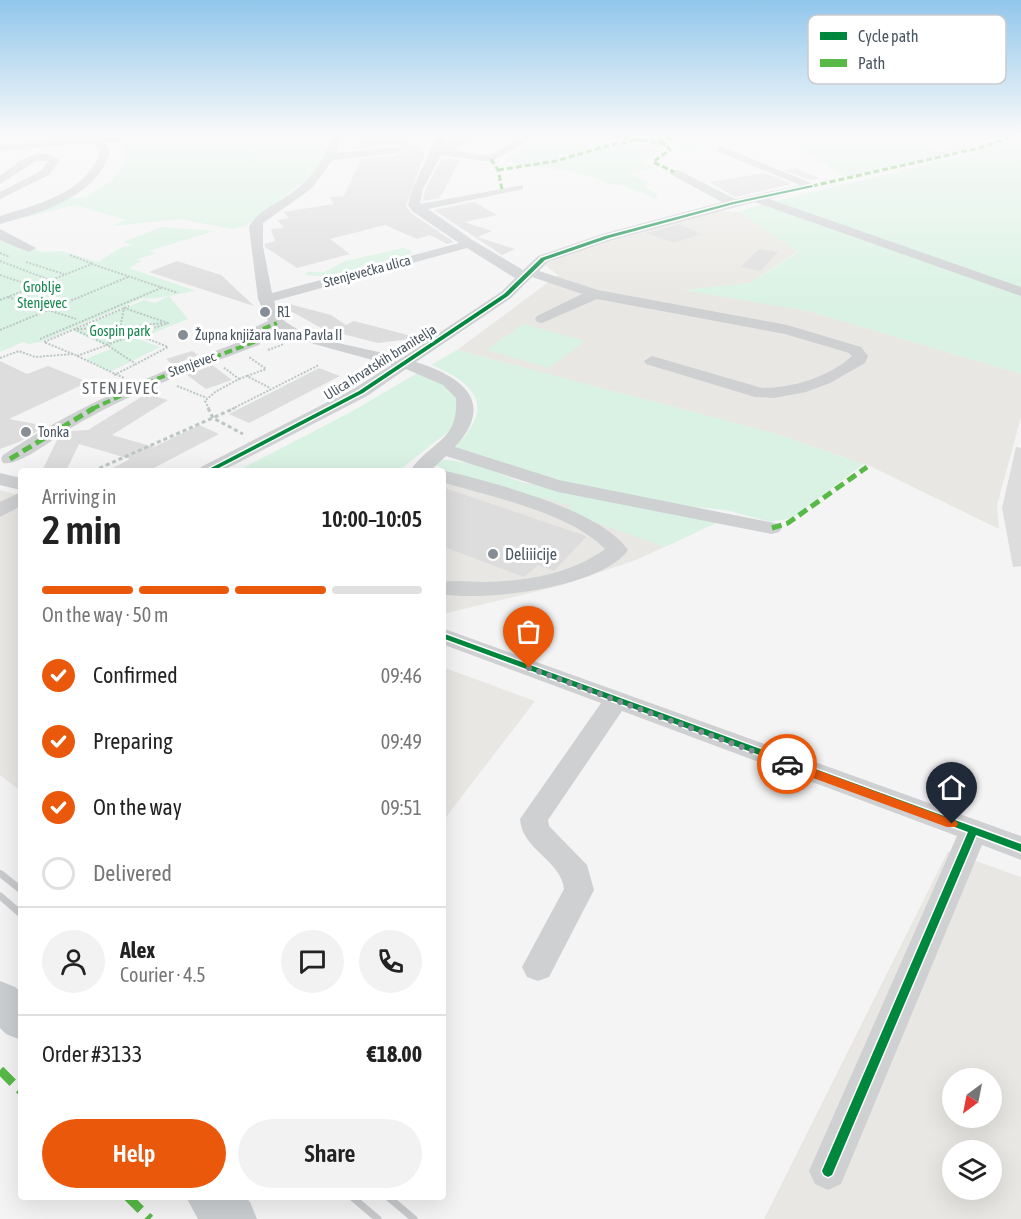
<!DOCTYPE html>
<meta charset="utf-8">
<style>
:root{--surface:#fff;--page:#f2f2f2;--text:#222;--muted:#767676;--line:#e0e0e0;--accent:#ea580c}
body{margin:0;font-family:"Asap Condensed",sans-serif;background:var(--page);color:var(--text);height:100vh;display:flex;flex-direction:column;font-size:22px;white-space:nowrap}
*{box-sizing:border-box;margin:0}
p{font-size:20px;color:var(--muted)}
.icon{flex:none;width:33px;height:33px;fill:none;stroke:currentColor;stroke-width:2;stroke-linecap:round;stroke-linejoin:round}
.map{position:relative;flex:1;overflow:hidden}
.side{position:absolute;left:18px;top:468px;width:428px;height:732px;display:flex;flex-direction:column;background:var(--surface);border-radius:6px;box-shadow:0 6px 24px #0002}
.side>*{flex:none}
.needle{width:39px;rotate:212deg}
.buttons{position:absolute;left:942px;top:1068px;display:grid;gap:12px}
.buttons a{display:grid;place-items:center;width:60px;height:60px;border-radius:50%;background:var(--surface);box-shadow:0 6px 24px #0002;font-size:30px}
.pin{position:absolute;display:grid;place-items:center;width:51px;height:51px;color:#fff;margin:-62px -26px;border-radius:50% 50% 50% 0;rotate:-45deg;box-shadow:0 0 6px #0007}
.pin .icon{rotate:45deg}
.courier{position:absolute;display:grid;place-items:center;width:60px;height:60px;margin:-30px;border:4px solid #ea580c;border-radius:50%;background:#fff;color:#222;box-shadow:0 2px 8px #0007}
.headline em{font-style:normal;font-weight:600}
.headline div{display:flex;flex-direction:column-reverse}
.headline{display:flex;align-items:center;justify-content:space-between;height:102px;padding:0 24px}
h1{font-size:39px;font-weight:600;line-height:45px}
.bar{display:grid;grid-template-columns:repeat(4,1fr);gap:9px 6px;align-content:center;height:72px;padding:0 24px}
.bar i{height:8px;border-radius:4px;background:var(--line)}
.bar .on{background:var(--accent)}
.bar p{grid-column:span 4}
.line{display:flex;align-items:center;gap:15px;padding:0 24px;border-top:2px solid var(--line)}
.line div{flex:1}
.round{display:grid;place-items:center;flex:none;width:63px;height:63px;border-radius:32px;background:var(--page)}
ol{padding:0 24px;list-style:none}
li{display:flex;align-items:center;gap:18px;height:66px}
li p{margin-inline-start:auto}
li .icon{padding:6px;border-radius:50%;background:var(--accent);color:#fff;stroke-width:4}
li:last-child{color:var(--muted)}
li i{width:33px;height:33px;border:3px solid var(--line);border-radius:50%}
.primary-button{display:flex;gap:12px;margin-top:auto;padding:12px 24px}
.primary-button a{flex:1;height:69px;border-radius:36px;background:var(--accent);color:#fff;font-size:24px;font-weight:600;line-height:69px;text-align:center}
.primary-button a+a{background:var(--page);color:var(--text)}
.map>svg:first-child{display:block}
</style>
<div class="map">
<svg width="1021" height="1219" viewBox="0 0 1021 1219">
<rect width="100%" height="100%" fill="#f4f4f4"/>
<g fill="#e8e7e3" fill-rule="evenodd">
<polygon points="713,211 739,212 798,251 750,283 686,290 808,311 1021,374 1021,417 997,505 999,529 872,467 777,434 457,350 558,275 545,265 578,247"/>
<polygon points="456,469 720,521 636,560 559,586 447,613 443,612 443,480"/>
<polygon points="0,490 21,496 21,791 0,775"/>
<polygon points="442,667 535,701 443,821 442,821"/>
<path d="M948,851L1021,877V1219H764ZM952,1078H992V1118H952ZM952,1150H992V1190H952Z"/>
</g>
<g fill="#d9f2e3">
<polygon points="0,135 63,135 71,140 0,146"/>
<polygon points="204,135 328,135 323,147 327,148 315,173 245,226 232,229 179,219 112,226 126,220 75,205 20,219 69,198 85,198 112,180 126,161 122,143"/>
<path d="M546,135H555L589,146L622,143L660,151L641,162L656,168L629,174L648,182L644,187L658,194L655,199C645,191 634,192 624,185C608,187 598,178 583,174C557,167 530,171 504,160Z"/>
<polygon points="685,135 743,135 684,152 668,142"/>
<polygon points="774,135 834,135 890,142 934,151 955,150 970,135 1021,135 1021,289 772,202 966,155 1003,140 847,177"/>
<polygon points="763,204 1021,295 1021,374 808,311 683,290 750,283 798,252 739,212"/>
<path d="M162,227L214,231L149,251L156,253L136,260L142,261L129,268L196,291C183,292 152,301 143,298L41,342L29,344L23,342L0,352V237L42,252L61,251L98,262L122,247L133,245L123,242Z"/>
<polygon points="403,248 412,251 410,254 333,277 304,275 307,272 324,272 345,261"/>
<polygon points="169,296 188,319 138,339 160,347 110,372 86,359 113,348 73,331 144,300 155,303"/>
<polygon points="524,324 585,341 549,368 486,350"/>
<path d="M457,350L777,434L863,464L793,518L770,522L726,510L675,505L555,479L455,448C461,440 470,431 474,421C489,392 452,373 431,365Z"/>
<polygon points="419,372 451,389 459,404 454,424 448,432 398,471 237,471 351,412"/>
<polygon points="441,459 475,464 524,483 720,521 665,547 566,512 571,506 545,498 539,503 451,474 436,465"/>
</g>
<g fill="#ddddde">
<polygon points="351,135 400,135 425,153 406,206 411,213 454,242 447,244 430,235 417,239 385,225 330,239 350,254 297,268 265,247 265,244 275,241 271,229 284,228 277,220 289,218 283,212 334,204 329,197 344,196 361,159 397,155 404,151 397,145 356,149 353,147 363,145"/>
<polygon points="442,158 460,160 440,198 423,201 425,190"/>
<polygon points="796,168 819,178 810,180 784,170"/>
<polygon points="765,173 792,184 735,197 709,182"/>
<polygon points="474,202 497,215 464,222 492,231 477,237 515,249 502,255 434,210"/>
<polygon points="679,224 701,234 673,243 646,233"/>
<polygon points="759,249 778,252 760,271 741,267"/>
<polygon points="177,261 221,275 254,306 149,272"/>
<polygon points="289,304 331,315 346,325 354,321 419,338 378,343 323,329 287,309"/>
<polygon points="192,351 198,355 173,365 166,359"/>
<polygon points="0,361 27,374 48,366 88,382 9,419 46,426 19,442 0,449"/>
<polygon points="212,365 232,380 206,389 187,375"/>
<polygon points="319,368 340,376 249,423 229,414"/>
<polygon points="146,394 168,400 112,435 154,447 199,425 219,434 148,471 107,471 130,459 79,444 66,471 42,471 57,440 71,431 88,430"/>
<polygon points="1016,447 1021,448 1021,566 1013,567 1002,508"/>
<polygon points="442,487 583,535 586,537 554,571 538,565 524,577 442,546"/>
</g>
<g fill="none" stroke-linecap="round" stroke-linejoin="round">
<g stroke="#bcc7c4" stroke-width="2" stroke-dasharray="2 1.5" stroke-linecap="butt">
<polyline points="0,253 10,257"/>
<polyline points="70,255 93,264"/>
<polyline points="0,261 50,280"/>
<polyline points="26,262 64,274"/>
<polyline points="0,275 33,286"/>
<polyline points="8,297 76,319"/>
<polyline points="0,300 92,264 178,293"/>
<polyline points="74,329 107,345"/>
<polyline points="77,329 120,328 124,308 168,323 137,334"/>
<polyline points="0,330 128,277"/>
<polygon points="136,334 168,347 136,364 107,345"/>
<polyline points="40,339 161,288"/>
<polyline points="108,343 120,328 162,323"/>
<polyline points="268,350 284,344"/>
<polyline points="73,354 44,342 129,306"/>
<polyline points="77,356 107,345"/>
<polyline points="0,358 19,351 35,357 73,354 124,378"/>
<polyline points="114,375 136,364"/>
<polyline points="247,376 266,369 249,357"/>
<polyline points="239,379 247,376 270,388"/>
<polyline points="177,386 207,398"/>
<polyline points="209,409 205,401 215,392 239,379 223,367"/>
<polyline points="232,409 319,365"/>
</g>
<g stroke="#bcc7c4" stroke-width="3" stroke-dasharray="4 3" stroke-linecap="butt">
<polyline points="208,408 213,418 243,434"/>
<polyline points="93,471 235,408"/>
</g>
<g fill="#ced0d2" fill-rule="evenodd">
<path d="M85,135H162L157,138L103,143L110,151C99,196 41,213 0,224V216C36,205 89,192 100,151L92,143L0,151V145L87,138Z"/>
<path d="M333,135H343L336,153L397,147L402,150L397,153L333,160L311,189L263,223V246L272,293L459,243L412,211L408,205C413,180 429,160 436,135H446L444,144L468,135H482L452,150L489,156L525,135H538L491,162L441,155L423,189L420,204L523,185V189L428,209L474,241L523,270L538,256L602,234L722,202L670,174V170H678L735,199L800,185L717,151V147L721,146L818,186L769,199L1021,287V296L755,202L612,240L548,262L539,271L598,290L787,325L861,347L868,356L865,363L830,383L806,392L774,398L755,397L646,364L644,361L652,356L762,388C793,388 829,377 852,356L849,353L785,334L597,299L542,323L537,322L535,319L537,316L582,294L532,277L511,298L416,362C463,377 496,402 455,447L559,480L779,524L782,528L779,532L772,534L558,492L446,456L430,471H410C430,441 459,442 456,398L443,385L406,369L367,396L222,471H199L201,467L355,388L391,365L314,344L277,328L266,333L259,345C195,369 130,393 71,428C55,437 19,467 3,463L1,459L3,455C79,404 162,370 248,339L255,327L268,321L258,299L249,227C257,211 278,203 293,192C313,177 324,159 333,135ZM467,248L515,278L501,292L401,358C368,347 307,342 281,318C277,314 276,307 274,301Z"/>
<polygon points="39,153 51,155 60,160 49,175 0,199 0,192 41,171 48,161 36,161 0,184 0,176 21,160"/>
<polygon points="0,229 36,248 29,252 0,240"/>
<path d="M442,470C491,482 600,509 628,550C603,587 485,602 442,594V582C456,580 471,582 485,582C527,581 571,574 605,549C569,512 491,497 442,482V471H439Z"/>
<polygon points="0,473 21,478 21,490 0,485"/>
<polygon points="21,492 21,506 0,517 0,502"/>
<path d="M442,628L1021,836V860L982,845L841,1184L828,1190L815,1184L809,1171L957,836L622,711L548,820L549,826L587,865L594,890L549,977L538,981L527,977L522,967L564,889C561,860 522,850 520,819L601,703L442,644Z"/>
</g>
<g fill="#caced1" fill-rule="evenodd">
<polygon points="0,981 15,987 21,992 21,1040 6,1034 0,1028"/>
<polygon points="186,1197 245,1197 250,1202 257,1219 198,1219"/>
</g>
<polyline stroke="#c9cacc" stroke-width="5" points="0,873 3,875"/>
<g stroke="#c9cacc" stroke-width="7">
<polyline points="1,874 21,890"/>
<polyline points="0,896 21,914"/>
<polyline points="352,1197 378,1219"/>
<polyline points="388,1197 414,1219"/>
</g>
<g stroke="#58b947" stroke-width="3" stroke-dasharray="6 3" stroke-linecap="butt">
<polyline points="606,135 666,144 670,150 653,162 674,172"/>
<polyline points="658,141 683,135"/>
<polyline points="491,159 498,170 502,189"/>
<polyline points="498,170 556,161 610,145 644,139"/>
<polyline points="812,186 979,148 1016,135"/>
</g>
<polyline stroke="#58b947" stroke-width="4" stroke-dasharray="8 4" stroke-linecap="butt" points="92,409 159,378 254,342 260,330 277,323"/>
<g stroke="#58b947" stroke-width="5" stroke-dasharray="10 5" stroke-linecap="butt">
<polyline points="10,459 94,408"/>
<polyline points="772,528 788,523 867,467"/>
</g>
<g stroke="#58b947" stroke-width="9" stroke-dasharray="18 9" stroke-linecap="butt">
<polyline points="0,1070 21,1091"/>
<polyline points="128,1197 150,1219"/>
</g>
<g stroke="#fff" stroke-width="3">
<g id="cycleway">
<polygon points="812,185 813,187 734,204 609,238 545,260 508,296 363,393 213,471 205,471 359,391 504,294 541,258 605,236 733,202"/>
<polygon points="442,633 1021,844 1021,852 976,835 832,1175 828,1177 824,1175 822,1171 968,832 442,638"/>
</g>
</g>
<use href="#cycleway" fill="#00873e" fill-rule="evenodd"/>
</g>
<linearGradient id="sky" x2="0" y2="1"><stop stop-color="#91c6eb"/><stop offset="0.44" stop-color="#fafafa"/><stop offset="1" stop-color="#fafafa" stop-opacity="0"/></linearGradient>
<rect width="1021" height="306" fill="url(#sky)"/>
<polygon fill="#ea580c" points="787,759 956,821 958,824 956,827 947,827 783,767 782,764"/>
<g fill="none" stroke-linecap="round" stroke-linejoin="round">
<polyline stroke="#868d94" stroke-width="6" stroke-dasharray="0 10.8" points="529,668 787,764"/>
</g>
<g fill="#868d94" stroke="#fff" stroke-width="2">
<circle cx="265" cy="312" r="6"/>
<circle cx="183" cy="335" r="6"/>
<circle cx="26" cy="432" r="6"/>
<circle cx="493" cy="554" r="6"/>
</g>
<g text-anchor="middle" stroke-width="6" stroke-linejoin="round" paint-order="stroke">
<g font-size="14" fill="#4a5661" stroke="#fff">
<text transform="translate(367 271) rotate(-15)" y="5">Stenjevečka ulica</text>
<text transform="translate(380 362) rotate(-32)" y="5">Ulica hrvatskih branitelja</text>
<text transform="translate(192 364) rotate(-20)" y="5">Stenjevec</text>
</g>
<g font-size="14" fill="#17864f" stroke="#fff">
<text x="42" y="292">Groblje<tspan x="42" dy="16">Stenjevec</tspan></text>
<text x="120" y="336">Gospin park</text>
</g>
<g font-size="14" fill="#4a5661" stroke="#fff" text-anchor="start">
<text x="277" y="317">R1</text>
<text x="195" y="340">Župna knjižara Ivana Pavla II</text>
<text x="38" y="437">Tonka</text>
</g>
<g font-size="16" letter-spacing="1.5" fill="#5f6368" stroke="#fff">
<text x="121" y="394">STENJEVEC</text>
</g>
<g font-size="16" fill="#4a5661" stroke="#fff" text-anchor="start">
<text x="505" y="560">Deliiicije</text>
</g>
</g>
<rect x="808" y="15" width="198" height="69" rx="9" fill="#fff" stroke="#c9ccd0" stroke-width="1.5"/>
<rect x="820" y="32" width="27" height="8" fill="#00873e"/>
<rect x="820" y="59" width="27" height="8" fill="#58b947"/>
<g font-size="16" fill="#4a5661">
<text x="858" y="42">Cycle path</text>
<text x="858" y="69">Path</text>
</g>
</svg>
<div class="buttons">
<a><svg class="needle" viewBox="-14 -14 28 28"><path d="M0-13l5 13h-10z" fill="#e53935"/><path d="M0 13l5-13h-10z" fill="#767676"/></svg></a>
<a><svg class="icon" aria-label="layers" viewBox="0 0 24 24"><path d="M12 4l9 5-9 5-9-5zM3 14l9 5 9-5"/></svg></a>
</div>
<div class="pin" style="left:529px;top:668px;background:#ea580c"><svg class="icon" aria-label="bag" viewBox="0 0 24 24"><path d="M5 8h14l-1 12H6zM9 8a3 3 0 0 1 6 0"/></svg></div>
<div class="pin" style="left:952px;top:824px;background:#1f2937"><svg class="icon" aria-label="home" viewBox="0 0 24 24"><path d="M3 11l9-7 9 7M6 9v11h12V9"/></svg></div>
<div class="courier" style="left:787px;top:764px"><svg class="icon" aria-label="car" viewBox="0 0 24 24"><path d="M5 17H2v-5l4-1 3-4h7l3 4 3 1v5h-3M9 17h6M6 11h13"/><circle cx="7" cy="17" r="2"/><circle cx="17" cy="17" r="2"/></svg></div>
<section class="side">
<div class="headline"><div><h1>2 min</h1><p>Arriving in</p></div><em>10:00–10:05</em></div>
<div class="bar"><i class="on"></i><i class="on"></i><i class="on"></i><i></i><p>On the way · 50 m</p></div>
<ol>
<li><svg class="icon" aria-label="check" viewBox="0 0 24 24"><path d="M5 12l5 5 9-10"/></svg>Confirmed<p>09:46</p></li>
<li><svg class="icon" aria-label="check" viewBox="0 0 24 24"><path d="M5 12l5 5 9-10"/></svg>Preparing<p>09:49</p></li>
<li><svg class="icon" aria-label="check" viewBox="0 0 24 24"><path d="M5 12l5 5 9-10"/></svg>On the way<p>09:51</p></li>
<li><i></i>Delivered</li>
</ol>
<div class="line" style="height:108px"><a class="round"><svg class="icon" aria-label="person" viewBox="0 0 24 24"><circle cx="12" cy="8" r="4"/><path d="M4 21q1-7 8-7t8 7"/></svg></a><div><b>Alex</b><p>Courier · 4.5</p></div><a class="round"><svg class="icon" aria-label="chat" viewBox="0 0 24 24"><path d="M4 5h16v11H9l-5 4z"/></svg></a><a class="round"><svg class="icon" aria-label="phone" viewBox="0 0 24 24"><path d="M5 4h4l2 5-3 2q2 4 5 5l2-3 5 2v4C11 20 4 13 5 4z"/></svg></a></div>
<div class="line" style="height:78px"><div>Order #3133</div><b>€18.00</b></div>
<div class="primary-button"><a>Help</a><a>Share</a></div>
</section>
</div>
